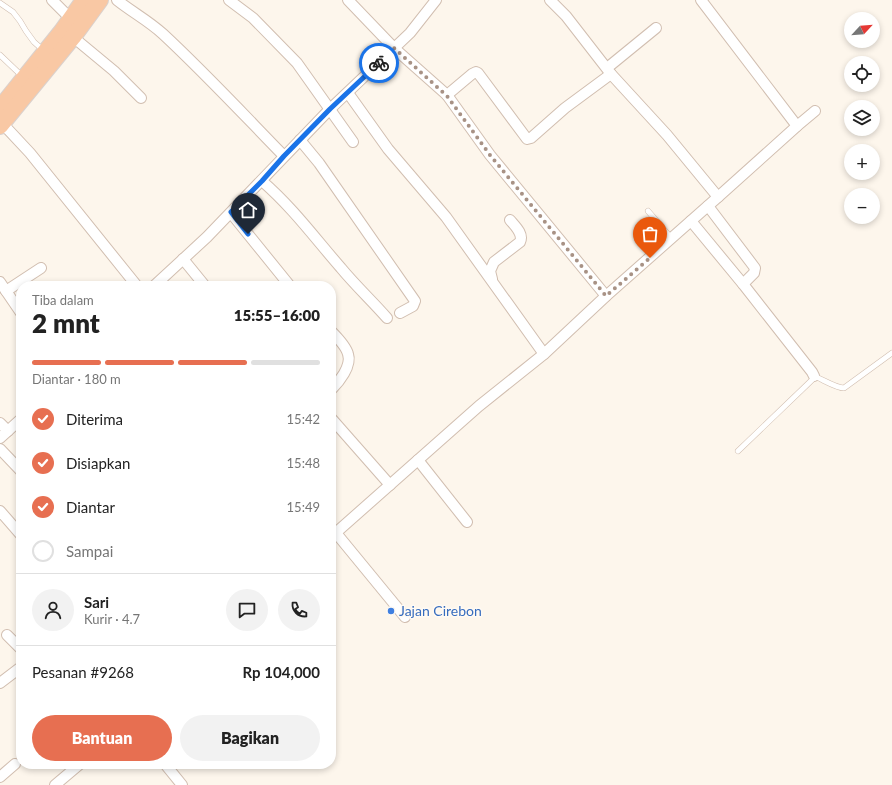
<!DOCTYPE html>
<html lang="id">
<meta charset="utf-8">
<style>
:root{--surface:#fff;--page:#f2f2f2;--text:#222;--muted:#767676;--line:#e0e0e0;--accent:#e76f51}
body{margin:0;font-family:Lato,sans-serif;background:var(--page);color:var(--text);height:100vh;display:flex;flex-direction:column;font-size:15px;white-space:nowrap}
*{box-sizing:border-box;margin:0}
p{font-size:13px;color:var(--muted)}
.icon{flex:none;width:22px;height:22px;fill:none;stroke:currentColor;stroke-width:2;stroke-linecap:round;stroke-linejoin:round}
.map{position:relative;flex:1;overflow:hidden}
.panel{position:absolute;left:16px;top:281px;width:320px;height:488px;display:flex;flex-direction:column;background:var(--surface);border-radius:16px;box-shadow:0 2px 6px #0003}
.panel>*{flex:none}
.needle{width:26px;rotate:64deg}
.buttons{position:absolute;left:844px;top:12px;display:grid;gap:8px}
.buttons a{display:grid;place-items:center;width:36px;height:36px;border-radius:50%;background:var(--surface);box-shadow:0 2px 6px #0003;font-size:20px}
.pin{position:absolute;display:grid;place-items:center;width:34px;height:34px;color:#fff;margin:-41px -17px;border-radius:50% 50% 50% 0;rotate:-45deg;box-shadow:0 0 4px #0007}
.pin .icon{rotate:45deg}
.courier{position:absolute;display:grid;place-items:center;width:40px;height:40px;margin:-20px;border:3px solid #1a73e8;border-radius:50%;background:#fff;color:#222;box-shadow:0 1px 5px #0007}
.head em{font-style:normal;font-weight:800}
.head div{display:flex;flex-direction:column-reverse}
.head{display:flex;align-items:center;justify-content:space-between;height:68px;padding:0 16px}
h1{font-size:26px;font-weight:800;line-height:30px}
.bar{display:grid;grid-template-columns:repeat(4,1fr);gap:6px 4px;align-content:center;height:48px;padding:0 16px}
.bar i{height:5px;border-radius:3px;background:var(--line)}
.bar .active{background:var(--accent)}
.bar p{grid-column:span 4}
.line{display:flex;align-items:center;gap:10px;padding:0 16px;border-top:1px solid var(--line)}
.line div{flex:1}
.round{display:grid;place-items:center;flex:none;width:42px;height:42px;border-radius:21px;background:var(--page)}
ol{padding:0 16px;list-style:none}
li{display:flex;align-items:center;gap:12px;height:44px}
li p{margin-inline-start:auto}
li .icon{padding:4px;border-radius:50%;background:var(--accent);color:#fff;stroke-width:4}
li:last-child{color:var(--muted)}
li i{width:22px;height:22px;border:2px solid var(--line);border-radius:50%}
.button{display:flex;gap:8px;margin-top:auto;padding:8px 16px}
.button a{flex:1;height:46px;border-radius:24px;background:var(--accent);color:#fff;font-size:16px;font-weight:800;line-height:46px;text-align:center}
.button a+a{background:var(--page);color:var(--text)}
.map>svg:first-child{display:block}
</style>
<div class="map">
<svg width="892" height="785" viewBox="0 0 892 785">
<rect width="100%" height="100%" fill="#fdf6ec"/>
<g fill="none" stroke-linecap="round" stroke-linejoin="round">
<g stroke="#d1beb0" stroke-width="6">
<g id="service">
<polyline points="0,3 13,12 20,21 26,31 34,42 43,50"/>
<polyline points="0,55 22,76"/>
<polyline points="648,211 672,239"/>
<path d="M738,451L813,379L814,376C822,379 836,388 844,388L892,353"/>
</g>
</g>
<g stroke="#d1beb0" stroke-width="12">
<g id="minor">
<polyline points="52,0 71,19"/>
<path d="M117,0C132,12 149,21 163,34C205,73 244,115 284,156"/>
<polyline points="229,0 253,18 297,63 353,142"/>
<polyline points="348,0 394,48 447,95 472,74 476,72 478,73 527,139 531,138 565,108 611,74"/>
<polyline points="701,0 797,126"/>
<polyline points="73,37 114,71 141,98"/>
<polyline points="607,68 656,28"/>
<polyline points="348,93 388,149 446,217 544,354"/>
<polyline points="447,95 490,155 606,296"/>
<polyline points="2,123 30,153 137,286"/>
<polyline points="300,140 319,163 415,301 413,306 400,313"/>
<path d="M262,181C293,208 314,237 341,268C355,285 372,301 387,318"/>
<polyline points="718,197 797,126 815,111"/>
<polyline points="708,206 755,268 754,273 743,284"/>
<polyline points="231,213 290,286"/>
<polyline points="691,221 743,284 812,372 814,376"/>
<polyline points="183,259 205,286"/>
<path d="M492,279L490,271L494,262L520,242C524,234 515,226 510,220"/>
<polyline points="0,282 21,313"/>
<polyline points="154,286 207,237 330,109 410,33 436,0"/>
<polyline points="6,291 41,268"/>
<path d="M331,331C337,337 346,346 348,354C352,366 339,382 331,390"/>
<polyline points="331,418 390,485"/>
<polyline points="0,423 8,431"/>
<polyline points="0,438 21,419"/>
<polyline points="0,449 21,471"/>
<polyline points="418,460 467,522"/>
<polyline points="0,511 21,535"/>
<polyline points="336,533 405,617"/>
<polyline points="331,537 479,406 544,354 606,296 718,197 667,135 611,74 566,16 550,0"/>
<polyline points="7,635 21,649"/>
<polyline points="0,683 21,667"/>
<polyline points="165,764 182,785"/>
<polyline points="0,777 15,764"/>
<polyline points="55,785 80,764"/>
</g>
</g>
<g stroke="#dad1cd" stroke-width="18">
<g id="trunk">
<polyline points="0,108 62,31 84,0"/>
<polyline points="0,126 73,37 100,0"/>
</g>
</g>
<use href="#service" stroke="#fff" stroke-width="5"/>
<use href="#minor" stroke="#fff" stroke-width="10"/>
<use href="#trunk" stroke="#f9c8a4" stroke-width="16"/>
</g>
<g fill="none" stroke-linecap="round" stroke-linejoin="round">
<polyline stroke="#a89285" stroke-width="4" stroke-dasharray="0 7.2" points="379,63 394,48 447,96 490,155 606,296 650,258"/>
<polyline stroke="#1a73e8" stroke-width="5" points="248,234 231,212 262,181 284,156 330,109 379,63"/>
</g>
<circle fill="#3f7fe0" stroke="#fffaf3" stroke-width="1.5" cx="391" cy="611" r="4"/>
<g text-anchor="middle" stroke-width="3" stroke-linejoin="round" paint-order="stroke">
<g font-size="14" fill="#366cbe" stroke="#fffaf3" text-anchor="start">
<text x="399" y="616">Jajan Cirebon</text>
</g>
</g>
</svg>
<div class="buttons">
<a><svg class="needle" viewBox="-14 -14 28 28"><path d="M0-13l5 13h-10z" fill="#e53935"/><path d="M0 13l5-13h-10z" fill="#767676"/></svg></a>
<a><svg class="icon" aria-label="locate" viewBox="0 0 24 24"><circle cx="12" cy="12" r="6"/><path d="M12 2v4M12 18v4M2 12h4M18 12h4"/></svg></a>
<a><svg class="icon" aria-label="layers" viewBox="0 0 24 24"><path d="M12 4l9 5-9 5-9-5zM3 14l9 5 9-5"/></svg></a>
<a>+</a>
<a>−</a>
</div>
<div class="pin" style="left:650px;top:258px;background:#ea580c"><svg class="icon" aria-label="bag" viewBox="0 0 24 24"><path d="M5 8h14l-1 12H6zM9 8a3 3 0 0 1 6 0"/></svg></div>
<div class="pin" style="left:248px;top:234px;background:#1f2937"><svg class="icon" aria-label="home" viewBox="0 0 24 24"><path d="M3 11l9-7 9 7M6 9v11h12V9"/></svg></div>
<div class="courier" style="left:379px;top:63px"><svg class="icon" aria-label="bike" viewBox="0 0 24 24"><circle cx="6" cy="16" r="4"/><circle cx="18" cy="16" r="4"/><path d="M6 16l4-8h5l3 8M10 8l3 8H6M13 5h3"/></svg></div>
<section class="panel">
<div class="head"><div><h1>2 mnt</h1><p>Tiba dalam</p></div><em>15:55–16:00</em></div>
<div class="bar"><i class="active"></i><i class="active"></i><i class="active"></i><i></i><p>Diantar · 180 m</p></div>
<ol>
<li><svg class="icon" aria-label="check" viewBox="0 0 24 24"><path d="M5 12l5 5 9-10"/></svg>Diterima<p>15:42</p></li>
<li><svg class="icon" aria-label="check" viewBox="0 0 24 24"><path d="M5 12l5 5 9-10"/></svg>Disiapkan<p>15:48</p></li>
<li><svg class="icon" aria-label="check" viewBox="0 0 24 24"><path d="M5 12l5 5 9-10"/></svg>Diantar<p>15:49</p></li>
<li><i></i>Sampai</li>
</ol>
<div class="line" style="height:72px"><a class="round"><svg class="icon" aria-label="person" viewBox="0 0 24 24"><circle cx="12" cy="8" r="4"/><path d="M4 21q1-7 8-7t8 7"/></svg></a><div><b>Sari</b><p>Kurir · 4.7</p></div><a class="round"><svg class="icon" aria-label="chat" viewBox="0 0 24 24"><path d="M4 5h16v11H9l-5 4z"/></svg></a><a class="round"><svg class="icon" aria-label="phone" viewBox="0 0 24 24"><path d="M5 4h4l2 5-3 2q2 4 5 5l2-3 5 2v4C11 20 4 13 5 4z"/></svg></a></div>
<div class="line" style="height:52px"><div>Pesanan #9268</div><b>Rp 104,000</b></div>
<div class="button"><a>Bantuan</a><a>Bagikan</a></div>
</section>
</div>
